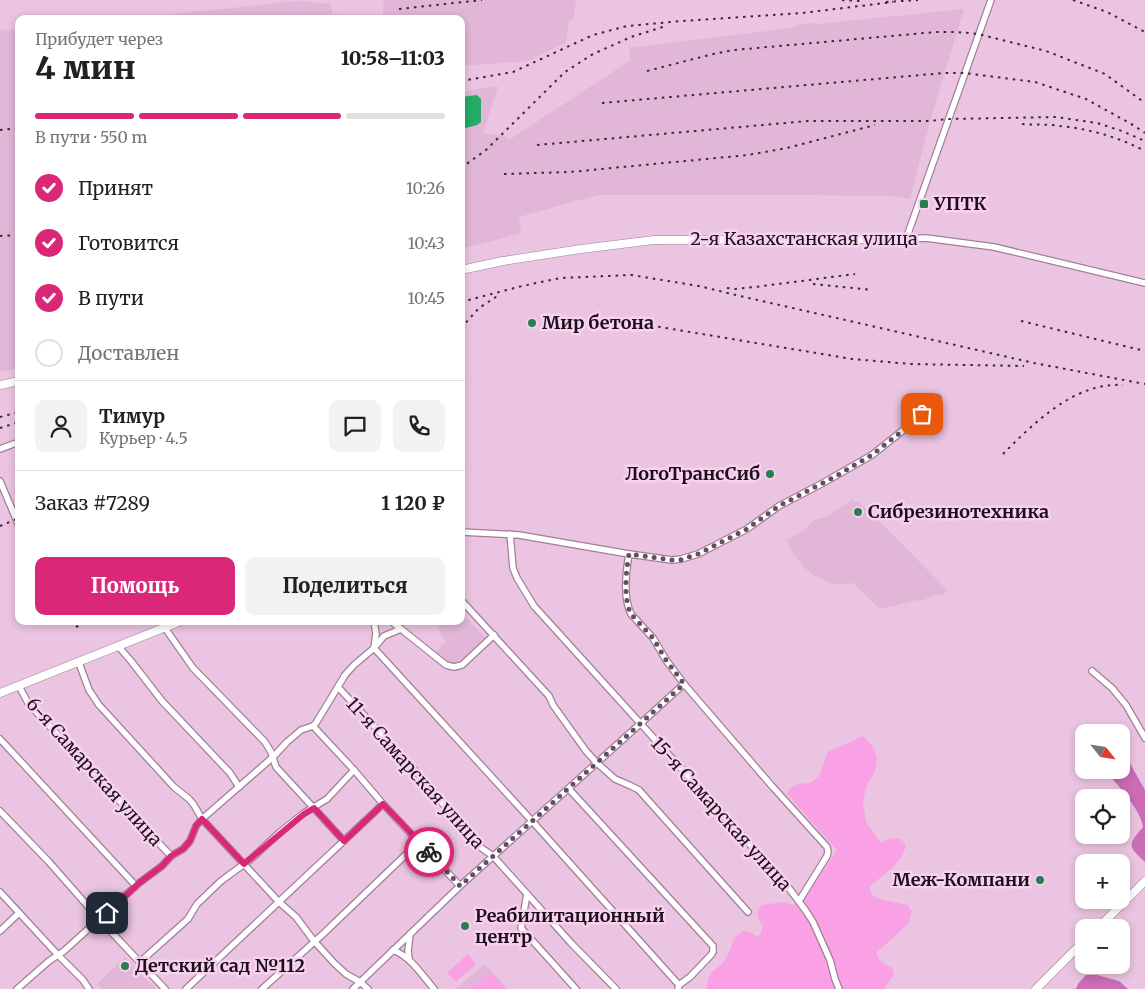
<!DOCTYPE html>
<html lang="ru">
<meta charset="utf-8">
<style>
:root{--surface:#fff;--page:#f2f2f2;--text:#202124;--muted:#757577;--line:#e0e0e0;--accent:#db2777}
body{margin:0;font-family:Merriweather,serif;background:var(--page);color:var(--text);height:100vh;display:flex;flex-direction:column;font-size:19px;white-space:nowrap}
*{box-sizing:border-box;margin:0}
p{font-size:16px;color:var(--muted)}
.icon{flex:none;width:28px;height:28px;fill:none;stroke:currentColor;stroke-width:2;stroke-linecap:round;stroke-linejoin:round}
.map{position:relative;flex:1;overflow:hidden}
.side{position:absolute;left:15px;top:15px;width:450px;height:610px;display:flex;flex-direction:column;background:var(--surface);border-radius:10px;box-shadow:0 2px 8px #0003}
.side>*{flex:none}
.needle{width:32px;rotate:120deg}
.tools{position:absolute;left:1075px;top:724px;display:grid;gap:10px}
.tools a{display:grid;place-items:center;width:55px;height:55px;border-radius:10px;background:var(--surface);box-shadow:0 2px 8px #0003;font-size:25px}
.pin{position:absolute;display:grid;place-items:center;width:42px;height:42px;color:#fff;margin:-21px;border-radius:10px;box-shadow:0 2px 8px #0006}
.courier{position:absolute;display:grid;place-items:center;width:50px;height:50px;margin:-25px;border:4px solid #db2777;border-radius:50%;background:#fff;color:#222;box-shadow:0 1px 6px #0007}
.head em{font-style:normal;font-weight:800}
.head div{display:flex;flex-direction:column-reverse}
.head{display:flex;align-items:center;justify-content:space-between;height:85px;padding:0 20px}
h1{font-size:32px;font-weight:800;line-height:38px}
.bar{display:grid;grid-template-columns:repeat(4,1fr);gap:8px 5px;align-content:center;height:60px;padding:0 20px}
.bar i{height:6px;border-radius:4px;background:var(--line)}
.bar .on{background:var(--accent)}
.bar p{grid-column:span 4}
.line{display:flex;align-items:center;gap:12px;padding:0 20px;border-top:1px solid var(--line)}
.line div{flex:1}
.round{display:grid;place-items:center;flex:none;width:52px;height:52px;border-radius:10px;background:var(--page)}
ol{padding:0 20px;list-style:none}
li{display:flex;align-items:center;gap:15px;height:55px}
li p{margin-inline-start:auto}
li .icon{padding:5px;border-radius:50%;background:var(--accent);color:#fff;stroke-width:4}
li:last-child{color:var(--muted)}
li i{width:28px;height:28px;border:2px solid var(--line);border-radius:50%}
.cta{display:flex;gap:10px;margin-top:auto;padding:10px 20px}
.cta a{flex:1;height:58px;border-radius:10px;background:var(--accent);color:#fff;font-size:20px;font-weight:800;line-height:58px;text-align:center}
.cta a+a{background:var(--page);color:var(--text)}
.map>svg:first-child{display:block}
</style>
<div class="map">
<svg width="1145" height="989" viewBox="0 0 1145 989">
<rect width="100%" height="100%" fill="#eac4e0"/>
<g fill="#e1b6d6">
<polygon points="384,0 576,0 573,19 569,21 566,42 528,61 461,66 461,19 382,19"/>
<polygon points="299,1 331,4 332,14 341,14 341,19 123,19"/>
<polygon points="964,9 930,121 910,199 895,196 806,195 597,195 519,217 521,233 461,249 461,92 498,86 483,134 504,135 509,140 631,60 629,48 792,28 796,25 814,23 819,24"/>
<polygon points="19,29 19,368 0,372 0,30"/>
<polygon points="853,499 854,504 857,501 891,533 947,590 943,594 932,596 922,601 918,600 880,609 853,583 838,584 831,583 813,575 804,567 794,555 786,540 803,531 814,520 828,516"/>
<polygon points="461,612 485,637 460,663 455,664 448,663 436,652 446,642 438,628 440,621 461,621"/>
<polygon points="125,957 142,975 156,989 102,989 97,984"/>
<polygon points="485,964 508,989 455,989"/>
</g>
<g fill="#faa1e6">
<path d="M863,736L874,748L877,759L875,772L867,784L863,801L866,822L881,843L891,838L901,839L906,845C902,864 883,875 869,887L872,895L879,899L907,905L912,911L908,924L876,953L880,961L892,968L894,975L884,989H707L708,978L713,971L722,964L729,953L734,938L743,931L750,932L756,936L760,935L763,926C757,917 755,914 762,905L783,902L792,905L803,900L837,850L787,794L790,788L799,784L810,783L819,776L828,752Z"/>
<polygon points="468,954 476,964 456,982 447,973"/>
<polygon points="490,972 505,989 471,989"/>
</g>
<g fill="#ca6cb6">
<path d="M1121,753L1127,758L1145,790V862C1128,846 1127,846 1143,827C1141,809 1116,784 1105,770H1121Z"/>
<polygon points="1086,975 1097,975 1119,981 1128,989 1076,989 1078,984"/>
</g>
<polygon fill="#26ac68" points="477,95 481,99 481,122 477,125 462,129 461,97"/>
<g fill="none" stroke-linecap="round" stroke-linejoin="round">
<g stroke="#a27f99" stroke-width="8">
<g id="street">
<polyline points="991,0 906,239 926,238 994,247 1145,283"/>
<polyline points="0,449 19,442"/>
<polyline points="0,481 19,526"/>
<polyline points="461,532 519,535 629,554 672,560 681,559 698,554 747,529 779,506 823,483 872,455 906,428 938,398"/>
<polyline points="510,534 513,568 517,578 534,606 785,883 806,911 813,922 830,960 835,979 839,989"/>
<path d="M629,554C626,571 623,598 631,614L653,638L666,660L684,684L771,785L827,847L828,851L827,856L799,901"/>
<polyline points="461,600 549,696 553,705 586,751 597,763 615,779 631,786 639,790 646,798 748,912"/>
<polyline points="374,621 376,634 374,648 532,821 679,985"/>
<polyline points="391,621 446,665 454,667 462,665 494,635"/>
<polyline points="165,628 193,668 265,742 271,752 276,767 344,841"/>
<polyline points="118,646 131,661 162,701 230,773 239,787"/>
<polyline points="79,663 89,690 99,705 174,787 189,799 194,805 202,819 279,902 296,917 314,941 335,964 346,974 360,982 368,989"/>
<polyline points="1092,671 1112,688 1126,705 1145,738"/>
<polyline points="19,686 28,703 171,856"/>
<polyline points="338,687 423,779 471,839 480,847 493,856 571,943 616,989"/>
<polyline points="313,726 354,770 383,804 460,886"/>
<polyline points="0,739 136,886"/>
<polyline points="569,789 713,946 713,952 711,955 690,977 679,985 678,989"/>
<polyline points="0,811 49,862 100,920 165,989"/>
<polyline points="0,892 58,955 83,980 89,989"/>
<polyline points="527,894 521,928 576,989"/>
<polyline points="0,931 19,913"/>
<path d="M393,950C411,957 422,975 434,989"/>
<polyline points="409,959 408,951 410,934"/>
<polyline points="140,962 188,919 197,904 221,881 251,859 279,833 304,813 327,799 354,770"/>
<polyline points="17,989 49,961 64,951 139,883 162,866 171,856 183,849 190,841 196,826 202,819 273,757 287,742 301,730 313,726 316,723 345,675 354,665 374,648 384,636 401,629"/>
<polyline points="186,989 383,804"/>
<polyline points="262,989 323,934 419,842"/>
<polyline points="353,989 460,886 640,724 684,684"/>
</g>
</g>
<g stroke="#a27f99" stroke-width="9">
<g id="secondary">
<polyline points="461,270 503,261 581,249 654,240 906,239"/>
<polyline points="0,385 19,381"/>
<polyline points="0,693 181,621"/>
<polyline points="1098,928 1145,881"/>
<polyline points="1036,989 1084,941"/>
</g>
</g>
<use href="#street" stroke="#fff" stroke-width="5.5"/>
<use href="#secondary" stroke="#fff" stroke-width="8"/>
<g stroke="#392935" stroke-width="2" stroke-dasharray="2.5 5" stroke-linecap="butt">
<polyline points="842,0 861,1"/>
<polyline points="1073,0 1107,12 1145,32"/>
<polyline points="886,2 918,0"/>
<polyline points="399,9 482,0"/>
<polyline points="647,71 713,54 734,50 936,32 957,32 978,34 1046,51 1105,74 1145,103"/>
<polyline points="461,81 513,72 593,35 627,26 682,21 802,13 893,2"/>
<polyline points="602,103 944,73 964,73 1035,82 1086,99 1133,125 1145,133"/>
<path d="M1022,124C1035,125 1048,124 1060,126C1090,129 1118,137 1145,151"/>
<polyline points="0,130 19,128"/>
<polyline points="537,145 808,121 930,121 948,119 1056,117 1097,123 1122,131 1145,141"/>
<polyline points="461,168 486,150 565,72 593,54 631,37 663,27"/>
<polyline points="504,174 570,172 748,155 787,148 875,125"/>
<polyline points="0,236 19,235"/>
<polyline points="813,284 872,290"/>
<polyline points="727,288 735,289 755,287 855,274"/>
<polyline points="461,302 522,286 561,278 631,275 699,286 740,296 1034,363 1145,384"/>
<polyline points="1021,321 1145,351"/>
<polyline points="636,323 852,359 911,364 1024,366"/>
<polyline points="461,328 479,308 499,295"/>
<polyline points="0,417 19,412"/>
<polyline points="0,428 19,422"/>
<path d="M1003,454C1035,422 1075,382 1123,385"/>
<polyline points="0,526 19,518"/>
<polyline points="76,627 90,621"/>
</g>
</g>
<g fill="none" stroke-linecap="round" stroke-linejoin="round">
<path stroke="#644e5f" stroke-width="5" stroke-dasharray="0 9" d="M429,852L460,886L640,724L684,684L666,660L653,638L631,614C623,598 626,571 629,554L672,560H680L698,554L747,529L779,506L836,476L872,455L906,428L922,414"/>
<polyline stroke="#db2777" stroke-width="6" points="107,913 139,883 162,866 171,856 183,849 190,841 196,826 202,819 244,864 304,814 314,808 344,841 383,804 429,852"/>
</g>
<g fill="#2a7d4f" stroke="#f7d1ed" stroke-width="2">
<rect x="919" y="199" width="10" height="10" rx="2.5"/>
<circle cx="532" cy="323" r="5"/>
<circle cx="770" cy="474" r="5"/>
<circle cx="858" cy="512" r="5"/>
<circle cx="1040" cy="880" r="5"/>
<circle cx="465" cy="926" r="5"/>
<circle cx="125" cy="966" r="5"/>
</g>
<g text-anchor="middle" stroke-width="5" stroke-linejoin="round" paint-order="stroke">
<g font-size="18" font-weight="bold" fill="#1c0f19" stroke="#f7d1ed" text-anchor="start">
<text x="934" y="210">УПТК</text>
<text x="542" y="329">Мир бетона</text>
<text x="760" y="480" text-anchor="end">ЛогоТрансСиб</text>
<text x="868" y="518">Сибрезинотехника</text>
<text x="1030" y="886" text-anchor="end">Меж-Компани</text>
<text x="475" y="922">Реабилитационный<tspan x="475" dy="21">центр</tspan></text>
<text x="135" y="972">Детский сад №112</text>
</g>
<g font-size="18" fill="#1c0f19" stroke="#f7d1ed">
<text x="804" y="245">2-я Казахстанская улица</text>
<text transform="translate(94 772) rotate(48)" y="6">6-я Самарская улица</text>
<text transform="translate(415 773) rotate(48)" y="6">11-я Самарская улица</text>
<text transform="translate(721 814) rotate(48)" y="6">15-я Самарская улица</text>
</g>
</g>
</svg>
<div class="tools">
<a><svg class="needle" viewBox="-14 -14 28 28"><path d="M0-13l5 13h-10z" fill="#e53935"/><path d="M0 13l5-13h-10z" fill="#757577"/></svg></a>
<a><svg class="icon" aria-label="locate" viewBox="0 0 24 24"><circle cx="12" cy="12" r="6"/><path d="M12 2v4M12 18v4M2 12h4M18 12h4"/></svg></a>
<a>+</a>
<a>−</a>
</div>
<div class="pin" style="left:922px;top:414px;background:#ea580c"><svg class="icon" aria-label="bag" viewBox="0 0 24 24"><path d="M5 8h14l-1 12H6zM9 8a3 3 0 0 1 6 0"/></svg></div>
<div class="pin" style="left:107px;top:913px;background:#1f2937"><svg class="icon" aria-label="home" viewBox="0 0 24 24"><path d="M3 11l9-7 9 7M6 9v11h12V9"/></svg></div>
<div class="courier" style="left:429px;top:852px"><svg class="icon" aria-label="bike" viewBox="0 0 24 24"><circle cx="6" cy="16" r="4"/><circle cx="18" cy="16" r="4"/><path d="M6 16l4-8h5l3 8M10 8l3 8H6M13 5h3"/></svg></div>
<section class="side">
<div class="head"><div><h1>4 мин</h1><p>Прибудет через</p></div><em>10:58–11:03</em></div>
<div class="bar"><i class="on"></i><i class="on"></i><i class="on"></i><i></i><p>В пути · 550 m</p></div>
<ol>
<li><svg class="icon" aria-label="check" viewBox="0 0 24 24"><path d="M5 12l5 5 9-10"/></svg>Принят<p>10:26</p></li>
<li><svg class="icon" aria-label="check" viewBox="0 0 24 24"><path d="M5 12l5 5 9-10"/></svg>Готовится<p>10:43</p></li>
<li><svg class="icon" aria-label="check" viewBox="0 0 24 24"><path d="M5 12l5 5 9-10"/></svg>В пути<p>10:45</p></li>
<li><i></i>Доставлен</li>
</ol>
<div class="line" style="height:90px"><a class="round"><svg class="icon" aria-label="person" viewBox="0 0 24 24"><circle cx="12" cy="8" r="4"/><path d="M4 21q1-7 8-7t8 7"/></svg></a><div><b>Тимур</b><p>Курьер · 4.5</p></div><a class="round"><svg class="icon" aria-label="chat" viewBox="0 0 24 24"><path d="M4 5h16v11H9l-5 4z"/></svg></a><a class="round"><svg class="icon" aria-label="phone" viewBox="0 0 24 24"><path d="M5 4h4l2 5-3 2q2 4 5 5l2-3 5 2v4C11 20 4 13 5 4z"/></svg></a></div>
<div class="line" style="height:65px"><div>Заказ #7289</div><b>1 120 ₽</b></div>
<div class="cta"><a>Помощь</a><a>Поделиться</a></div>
</section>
</div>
